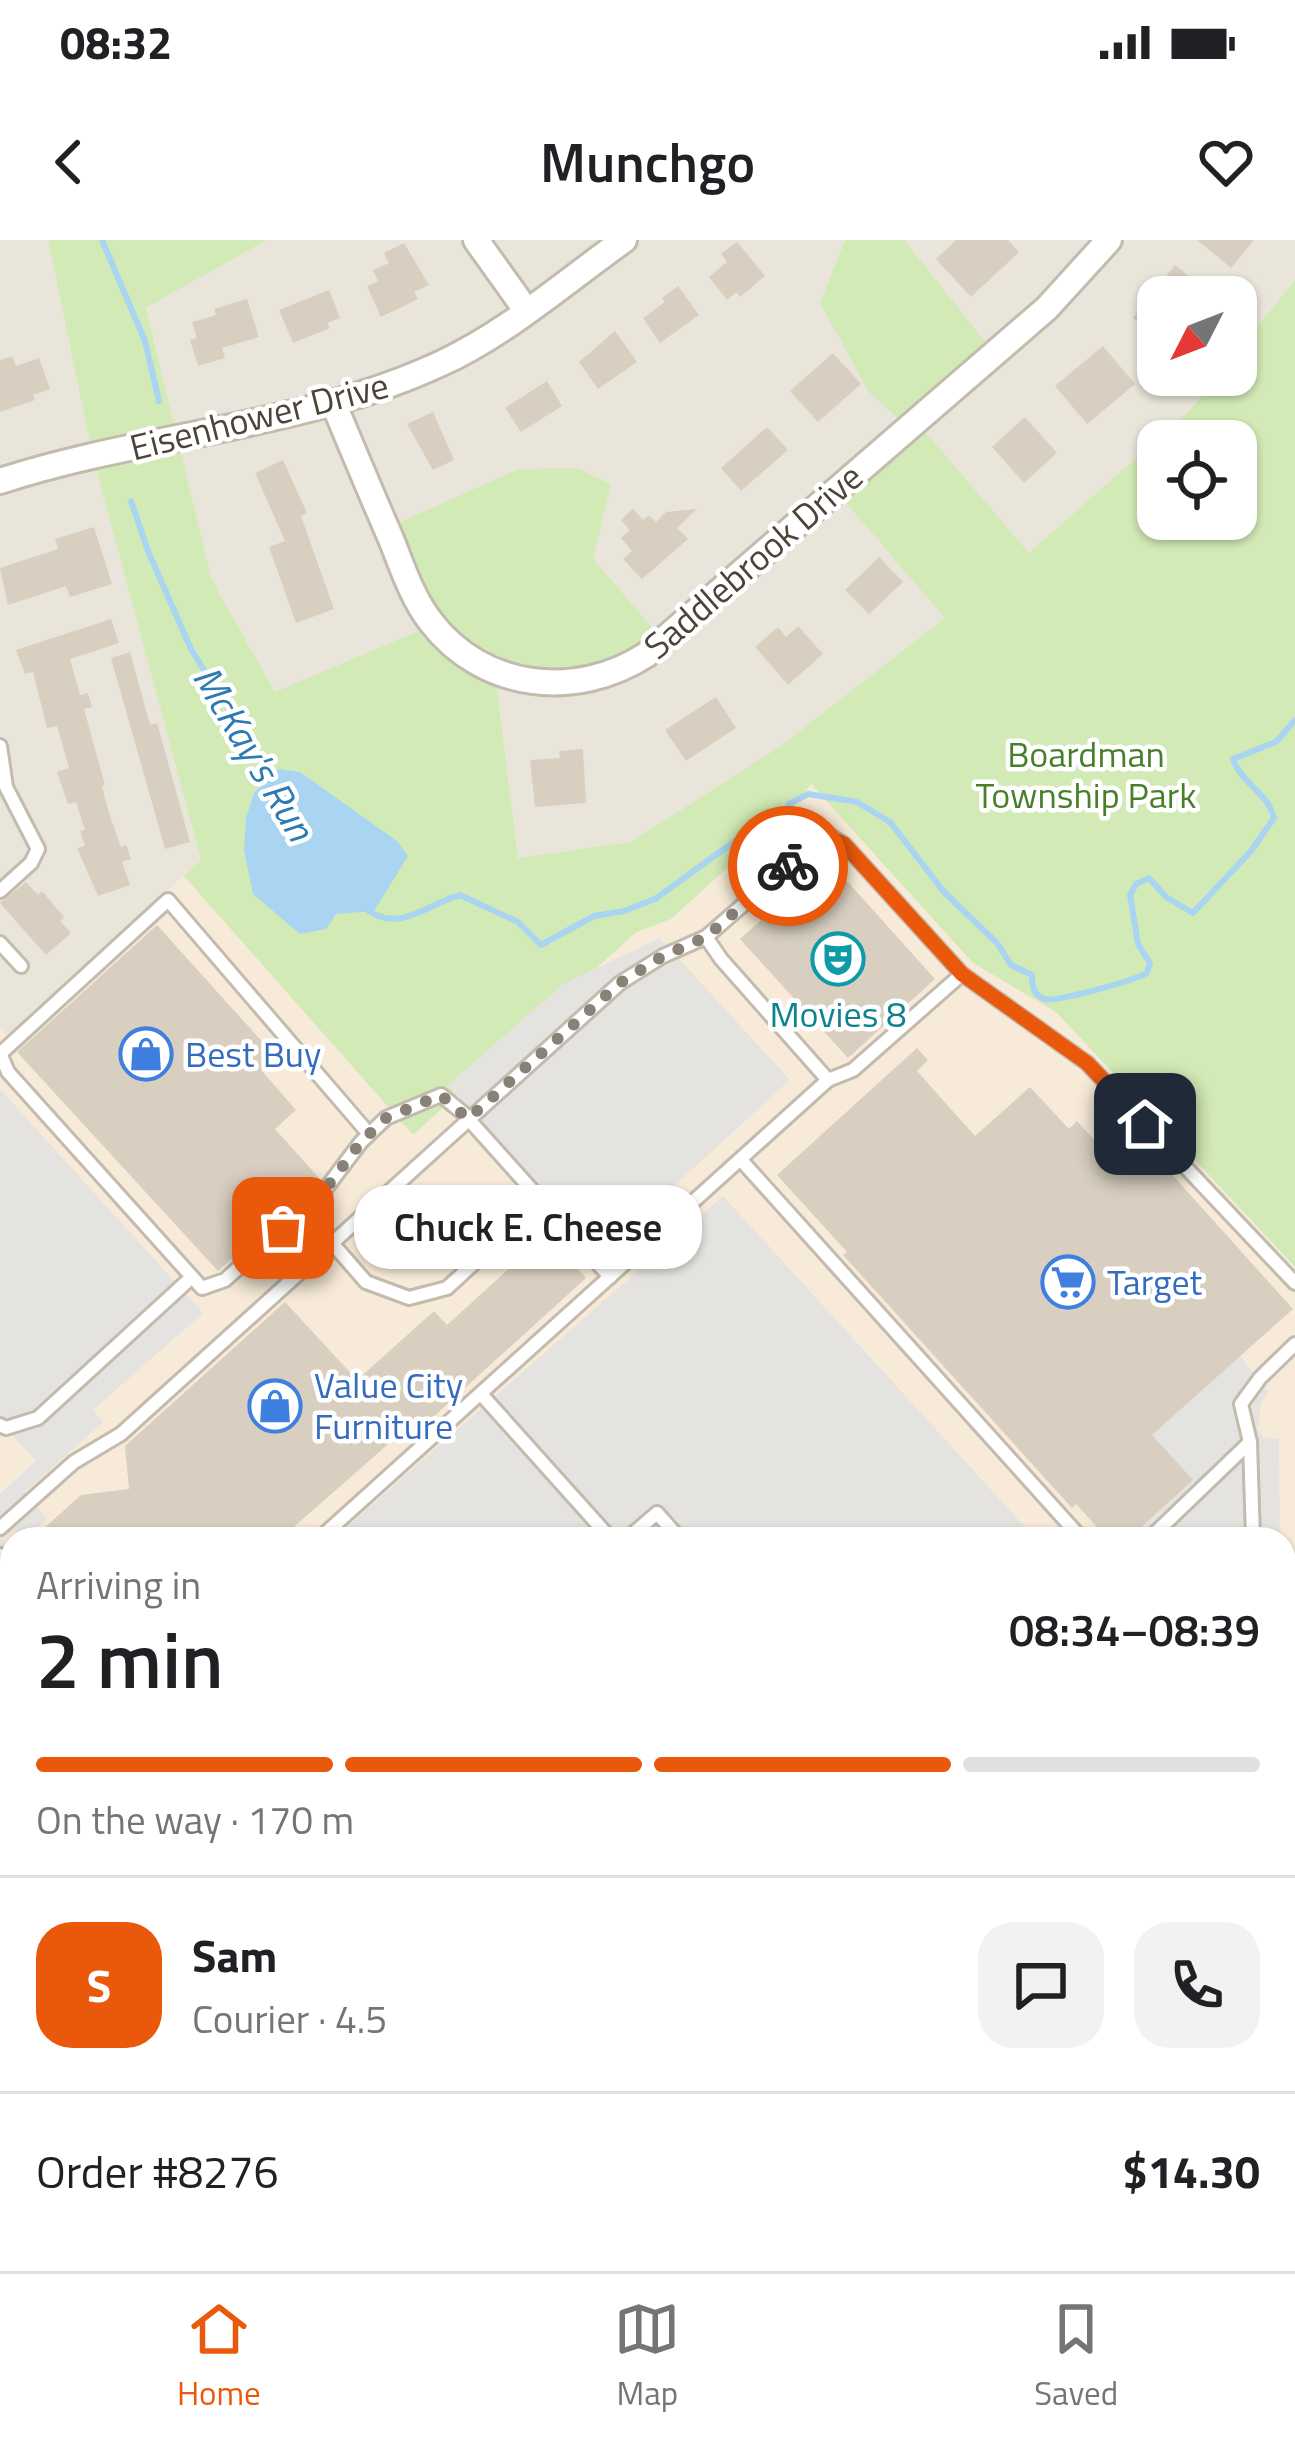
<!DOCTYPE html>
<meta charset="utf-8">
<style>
:root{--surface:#fff;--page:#f2f2f2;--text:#202124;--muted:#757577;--line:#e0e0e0;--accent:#ea580c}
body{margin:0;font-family:"Titillium Web",sans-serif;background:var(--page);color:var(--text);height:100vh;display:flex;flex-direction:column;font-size:45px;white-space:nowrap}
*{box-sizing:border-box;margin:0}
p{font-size:39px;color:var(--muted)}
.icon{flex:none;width:66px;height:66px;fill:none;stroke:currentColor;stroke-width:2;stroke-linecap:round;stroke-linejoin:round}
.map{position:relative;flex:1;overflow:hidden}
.details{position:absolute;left:0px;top:1287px;width:1296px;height:744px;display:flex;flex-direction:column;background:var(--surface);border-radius:36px 36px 0 0;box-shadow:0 3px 9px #0004}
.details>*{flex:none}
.needle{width:78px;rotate:228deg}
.fabs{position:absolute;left:1137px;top:36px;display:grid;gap:24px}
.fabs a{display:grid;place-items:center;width:120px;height:120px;border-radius:24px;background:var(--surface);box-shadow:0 3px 9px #0004;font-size:60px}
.pin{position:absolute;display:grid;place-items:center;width:102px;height:102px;color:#fff;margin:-51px;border-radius:24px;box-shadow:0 6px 18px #0006}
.courier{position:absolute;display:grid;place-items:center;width:120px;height:120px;margin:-60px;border:9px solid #ea580c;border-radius:50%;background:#fff;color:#222;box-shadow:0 3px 15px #0007}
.bubble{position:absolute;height:84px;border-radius:36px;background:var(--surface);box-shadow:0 3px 9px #0004;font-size:39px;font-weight:600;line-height:84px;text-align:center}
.head em{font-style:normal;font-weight:600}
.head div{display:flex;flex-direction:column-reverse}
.head{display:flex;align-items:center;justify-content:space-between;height:204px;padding:0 36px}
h1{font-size:78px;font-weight:600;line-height:90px}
.bar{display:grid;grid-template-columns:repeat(4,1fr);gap:18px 12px;align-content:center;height:144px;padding:0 36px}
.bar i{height:15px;border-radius:9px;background:var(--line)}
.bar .current{background:var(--accent)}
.bar p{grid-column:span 4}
.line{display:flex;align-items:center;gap:30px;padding:0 36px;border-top:3px solid var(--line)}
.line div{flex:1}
.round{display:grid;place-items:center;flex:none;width:126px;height:126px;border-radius:36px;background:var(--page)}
.status{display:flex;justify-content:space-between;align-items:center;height:84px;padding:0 60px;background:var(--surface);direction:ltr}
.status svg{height:33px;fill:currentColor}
header{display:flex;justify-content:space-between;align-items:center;height:156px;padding:0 36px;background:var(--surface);font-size:54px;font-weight:600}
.menu{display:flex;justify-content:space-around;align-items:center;height:168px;border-top:3px solid var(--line);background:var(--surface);font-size:33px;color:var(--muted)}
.menu a{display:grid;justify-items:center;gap:6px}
.menu .current{color:var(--accent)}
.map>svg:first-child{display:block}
</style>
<div class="status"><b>08:32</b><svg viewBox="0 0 49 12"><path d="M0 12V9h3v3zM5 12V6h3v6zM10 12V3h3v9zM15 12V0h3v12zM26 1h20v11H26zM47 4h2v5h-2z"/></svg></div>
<header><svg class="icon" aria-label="back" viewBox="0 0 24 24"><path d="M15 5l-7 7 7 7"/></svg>Munchgo<svg class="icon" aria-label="heart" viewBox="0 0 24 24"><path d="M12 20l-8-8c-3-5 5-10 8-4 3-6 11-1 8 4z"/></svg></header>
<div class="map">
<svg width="1295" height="2031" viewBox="0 0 1295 2031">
<rect width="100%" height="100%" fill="#f6f3ec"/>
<g fill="#eae5da">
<polygon points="0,0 48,0 93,218 201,620 7,797 0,789"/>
<polygon points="267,0 1295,0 1295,40 1236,113 1236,57 1158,57 1158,135 1218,135 1189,171 1029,314 917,182 836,251 946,378 779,507 631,603 517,618 495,432 275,452 212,340 146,68"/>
</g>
<polygon fill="#f7ead8" points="811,543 973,722 1056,772 1295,1027 1295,1603 1284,1612 1284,1299 12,1299 12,2019 822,2019 809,2031 0,2031 0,789 8,796 190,630 393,858 539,731 671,679 787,574"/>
<g fill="#d2eab5" fill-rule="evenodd">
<path d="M48,0H267L146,68L212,340L275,452L433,385L495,432L518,618L631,602L779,507L945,378L836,251L916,181L1029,313L1189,171L1218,135H1236V113L1295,40V1027L1056,772L973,723L811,544L787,574L671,679L635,693L413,895L184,636L201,620L93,218ZM1158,201H1236V279H1158Z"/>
<polygon points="845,0 904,0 987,104 900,180 869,152 820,63"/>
<path d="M578,228L611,245L593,319L656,392C631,410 605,431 573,434C514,440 450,407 424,355C412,333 405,307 396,284L519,229Z"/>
<polygon points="1295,1603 1295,2031 809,2031 822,2019 1284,2019 1284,1612"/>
</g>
<g fill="#e5e3e0">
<polygon points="660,698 790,840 599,1014 448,845 563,744"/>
<polygon points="0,849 203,1073 93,1170 103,1182 25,1252 47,1279 26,1299 14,1289 3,1299 3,1307 12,1311 12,1523 0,1513 0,1254 36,1221 0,1182"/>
<polygon points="723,956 1036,1299 333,1299"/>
<polygon points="1240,1116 1269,1152 1261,1163 1258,1190 1263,1197 1279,1199 1280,1299 1128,1299 1152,1195"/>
<polygon points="0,1763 12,1777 12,1955 0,1942"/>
<polygon points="446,2019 602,2019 613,2031 457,2031"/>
</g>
<polygon fill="#a9d4f2" points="278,529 300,532 397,601 408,616 374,671 336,674 326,689 300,694 253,654 244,610 246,578 254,553"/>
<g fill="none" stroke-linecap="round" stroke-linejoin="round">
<g stroke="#a9d4f2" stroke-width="6">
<polyline points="102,0 145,101 159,161"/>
<polyline points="131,261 148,311 191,409 272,539"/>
<path d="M365,668C397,695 427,664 460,655L518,682L541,705L594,676L624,671L655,659L749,591L780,586L789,564L808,554L857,562L890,582L944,652L997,703L1011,725L1032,735C1032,745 1033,755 1044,759C1055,763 1135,740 1147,733L1150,723L1138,704L1130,655L1136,644L1149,638L1166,657L1193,673L1251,611L1274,578C1269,554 1241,543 1233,519L1276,502L1295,480"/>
<polyline points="1284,1635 1295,1625"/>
<polyline points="856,2031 880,2019"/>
</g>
</g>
<g fill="#d8cfc1">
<polygon points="956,0 1008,0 1019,12 971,57 936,19"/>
<polygon points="1197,0 1254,0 1231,28"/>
<polygon points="737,2 765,36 740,57 736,52 727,60 709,37 727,22 721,14"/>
<polygon points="404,3 429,45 414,52 418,59 381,77 367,46 378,41 373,30 389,23 384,13"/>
<polygon points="1175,25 1215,57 1158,57 1158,98 1133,78"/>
<polygon points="678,46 699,75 660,103 643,78 665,62 662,58"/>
<polygon points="329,50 340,78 327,83 330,88 293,103 279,70"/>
<polygon points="247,59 259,97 222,108 225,118 198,126 190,100 197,98 192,82 216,75 214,69"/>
<polygon points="615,91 637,122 598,149 579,122"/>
<polygon points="1103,106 1135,144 1087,184 1055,146"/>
<polygon points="833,113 861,144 818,182 790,151"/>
<polygon points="12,116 16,126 39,118 50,149 33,155 35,160 0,172 0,120"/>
<polygon points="547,141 562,166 521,192 505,168"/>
<polygon points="433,172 454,220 433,230 407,184"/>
<polygon points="1025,177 1057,213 1024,243 992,207"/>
<polygon points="767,187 788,210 741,251 721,228"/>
<polygon points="283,220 307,273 301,276 334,369 296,383 269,307 285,301 255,233"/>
<polygon points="633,269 643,280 649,275 656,282 666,272 697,269 677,288 688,299 642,339 623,319 632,311 621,298 630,290 621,280"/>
<polygon points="94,287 112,344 70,357 66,346 8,365 0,328 58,309 55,299"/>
<polygon points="879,317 903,342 869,374 845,350"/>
<polygon points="111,379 119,403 70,419 80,455 88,453 92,467 84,469 105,545 102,546 108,570 121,607 126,605 131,619 122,622 130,645 98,656 77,608 85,606 80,591 85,590 76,562 68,564 57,532 69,528 57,486 47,488 33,432 25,434 16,410"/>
<polygon points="798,386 823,414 788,445 755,407 778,387 786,397"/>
<polygon points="130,412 150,485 157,483 190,602 165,609 111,418"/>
<polygon points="716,457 736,488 686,521 665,490"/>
<polygon points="583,509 586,563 535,567 530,520 560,518 559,511"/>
<polygon points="828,620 935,739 848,818 740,699"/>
<polygon points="26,642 38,655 42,651 64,677 60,681 71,693 46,715 0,663"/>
<polygon points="157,685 276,817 261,830 296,870 275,889 320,939 218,1031 17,812"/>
<polygon points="917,808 928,820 917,831 975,896 1030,847 1069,889 1077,881 1096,902 1122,879 1293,1069 1152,1195 1193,1240 1128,1299 1108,1299 1076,1264 1072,1268 843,1015 847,1012 777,935"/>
<polygon points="547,994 586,1038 410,1198 403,1191 280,1299 32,1299 81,1255 129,1249 125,1206 285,1062 357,1140 434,1071 447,1085"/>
</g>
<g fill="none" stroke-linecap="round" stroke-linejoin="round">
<g stroke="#c2bbae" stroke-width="18">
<g id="lane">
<polyline points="0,506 6,547 38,609 31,623 0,651"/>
<polyline points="0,703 21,726"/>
<polyline points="0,813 8,832 202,1048 225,1040 327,947 361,902 386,878 441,855 463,873 610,1037"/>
<polyline points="0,814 168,660 369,894"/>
<polyline points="828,840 853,830 962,734"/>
<polyline points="741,920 1082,1299"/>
<polyline points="332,1003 366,1042 409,1058 447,1048 542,961"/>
<polyline points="481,1154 611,1299"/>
<polyline points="0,1185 6,1188 38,1178 192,1037"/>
<polyline points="0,1288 74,1222 121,1194 620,743 663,716 706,697 819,599 832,597 844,604 962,734 1087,823 1295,1043"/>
<polyline points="319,1299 828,840 721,719 706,697"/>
<polyline points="627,1299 657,1273 680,1299"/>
<polyline points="1149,1299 1250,1202"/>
<polyline points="1253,1299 1250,1202 1241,1164 1260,1138 1295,1104"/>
<polyline points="0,1315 12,1328"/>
<polyline points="1284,1488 1295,1506 1284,1515"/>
<polyline points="0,1585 12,1574"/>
<polyline points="0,1751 12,1765"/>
<polyline points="0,1970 12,1984"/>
<polyline points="247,2019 257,2031"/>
<polyline points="466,2019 477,2031"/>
<polyline points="586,2019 597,2031"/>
<polyline points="33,2031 46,2019"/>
<polyline points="132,2031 145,2019"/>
<polyline points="187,2031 201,2019"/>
<polyline points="297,2031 310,2019"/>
<polyline points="773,2031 777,2019"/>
</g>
</g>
<g stroke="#c2bbae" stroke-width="30">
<g id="street">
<polyline points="476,0 526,70"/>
<path d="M333,162C352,208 371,253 391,299C402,326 412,358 431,382C483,450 576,460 646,415L1047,68L1109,0"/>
<path d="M0,241C144,194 303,188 442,123C507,93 565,42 624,0"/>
</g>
</g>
<g stroke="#e6c16a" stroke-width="42">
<g id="primary">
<polyline points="0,1608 12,1624"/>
<polyline points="369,2019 380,2031"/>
</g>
</g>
<use href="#lane" stroke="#fff" stroke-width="12"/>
<use href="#street" stroke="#fff" stroke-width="24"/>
<use href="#primary" stroke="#ffe39c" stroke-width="36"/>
</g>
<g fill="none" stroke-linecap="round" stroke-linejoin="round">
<polyline stroke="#878178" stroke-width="12" stroke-dasharray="0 21.6" points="283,988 327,947 361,902 386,878 441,855 468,879 620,743 663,716 706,697 788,626"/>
<path stroke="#ea580c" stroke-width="15" d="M788,626C807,610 820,590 844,604L962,734L1087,823L1145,884"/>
</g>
<defs>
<g id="theatre-ring" transform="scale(2.7)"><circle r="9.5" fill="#fff" stroke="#0f9aa8" stroke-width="1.5"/><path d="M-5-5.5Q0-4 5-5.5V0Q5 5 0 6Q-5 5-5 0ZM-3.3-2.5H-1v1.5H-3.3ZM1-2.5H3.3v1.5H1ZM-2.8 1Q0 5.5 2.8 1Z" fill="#0f9aa8"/></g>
<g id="shop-ring" transform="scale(2.7)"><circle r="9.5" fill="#fff" stroke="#3f7fe0" stroke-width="1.5"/><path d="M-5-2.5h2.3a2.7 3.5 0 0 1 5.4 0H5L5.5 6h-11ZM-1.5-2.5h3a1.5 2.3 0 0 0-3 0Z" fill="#3f7fe0"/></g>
<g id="supermarket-ring" transform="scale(2.7)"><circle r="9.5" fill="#fff" stroke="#3f7fe0" stroke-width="1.5"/><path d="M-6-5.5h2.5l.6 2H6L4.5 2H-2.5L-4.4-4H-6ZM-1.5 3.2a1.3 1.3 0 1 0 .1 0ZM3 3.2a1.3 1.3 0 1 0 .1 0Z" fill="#3f7fe0"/></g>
</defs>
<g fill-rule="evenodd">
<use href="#theatre-ring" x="838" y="719"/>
<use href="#shop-ring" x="146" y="814"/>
<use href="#supermarket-ring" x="1068" y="1042"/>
<use href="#shop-ring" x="275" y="1166"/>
</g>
<g text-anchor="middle" stroke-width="9" stroke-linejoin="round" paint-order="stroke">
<g font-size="36" fill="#4b4439" stroke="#fff">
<text transform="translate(259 176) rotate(-14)" y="13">Eisenhower Drive</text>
<text transform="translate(753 321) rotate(-41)" y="13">Saddlebrook Drive</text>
</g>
<g font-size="36" fill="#4a7f2a" stroke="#fff">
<text x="1086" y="527">Boardman<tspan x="1086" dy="41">Township Park</tspan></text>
</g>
<g font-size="36" fill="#0d838f" stroke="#fff">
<text x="838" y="787">Movies 8</text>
</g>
<g font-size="36" fill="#366cbe" stroke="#fff" text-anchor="start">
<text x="185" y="827">Best Buy</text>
<text x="1107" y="1055">Target</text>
<text x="314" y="1158">Value City<tspan x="314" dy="41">Furniture</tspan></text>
</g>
<g font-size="39" font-style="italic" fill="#2e7ab2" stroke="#fff">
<text transform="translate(254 513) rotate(59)" y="14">McKay's Run</text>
</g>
</g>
</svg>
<div class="fabs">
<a><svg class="needle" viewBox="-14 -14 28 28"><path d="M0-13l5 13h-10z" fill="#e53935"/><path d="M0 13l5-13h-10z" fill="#757577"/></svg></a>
<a><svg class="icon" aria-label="locate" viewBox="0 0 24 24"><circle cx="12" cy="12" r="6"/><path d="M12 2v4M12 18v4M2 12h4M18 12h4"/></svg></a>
</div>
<div class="pin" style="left:283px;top:988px;background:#ea580c"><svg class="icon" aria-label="bag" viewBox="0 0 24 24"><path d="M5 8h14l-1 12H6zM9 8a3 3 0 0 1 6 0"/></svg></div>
<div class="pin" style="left:1145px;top:884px;background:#1f2937"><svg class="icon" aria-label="home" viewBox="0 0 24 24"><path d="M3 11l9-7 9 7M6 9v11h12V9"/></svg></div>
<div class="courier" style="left:788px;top:626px"><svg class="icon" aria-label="bike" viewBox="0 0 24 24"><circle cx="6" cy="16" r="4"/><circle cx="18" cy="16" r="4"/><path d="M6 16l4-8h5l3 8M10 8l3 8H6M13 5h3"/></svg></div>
<div class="bubble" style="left:354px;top:945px;width:348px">Chuck E. Cheese</div>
<section class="details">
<div class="head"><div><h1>2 min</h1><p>Arriving in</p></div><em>08:34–08:39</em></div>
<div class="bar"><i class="current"></i><i class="current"></i><i class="current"></i><i></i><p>On the way · 170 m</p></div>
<div class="line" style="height:216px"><b class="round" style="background:var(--accent);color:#fff">S</b><div><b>Sam</b><p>Courier · 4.5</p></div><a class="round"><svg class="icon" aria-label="chat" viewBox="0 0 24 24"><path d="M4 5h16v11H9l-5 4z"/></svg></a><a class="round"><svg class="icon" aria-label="phone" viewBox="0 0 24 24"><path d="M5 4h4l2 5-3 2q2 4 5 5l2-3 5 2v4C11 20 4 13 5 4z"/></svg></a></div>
<div class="line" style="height:156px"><div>Order #8276</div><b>$14.30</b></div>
</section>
</div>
<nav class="menu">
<a class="current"><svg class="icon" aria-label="home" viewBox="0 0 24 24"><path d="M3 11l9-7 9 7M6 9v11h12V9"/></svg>Home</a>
<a><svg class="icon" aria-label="map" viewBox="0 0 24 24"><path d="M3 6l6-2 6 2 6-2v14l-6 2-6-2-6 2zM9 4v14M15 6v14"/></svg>Map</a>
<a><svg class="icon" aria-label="saved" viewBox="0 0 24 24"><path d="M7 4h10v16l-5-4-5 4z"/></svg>Saved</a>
</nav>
